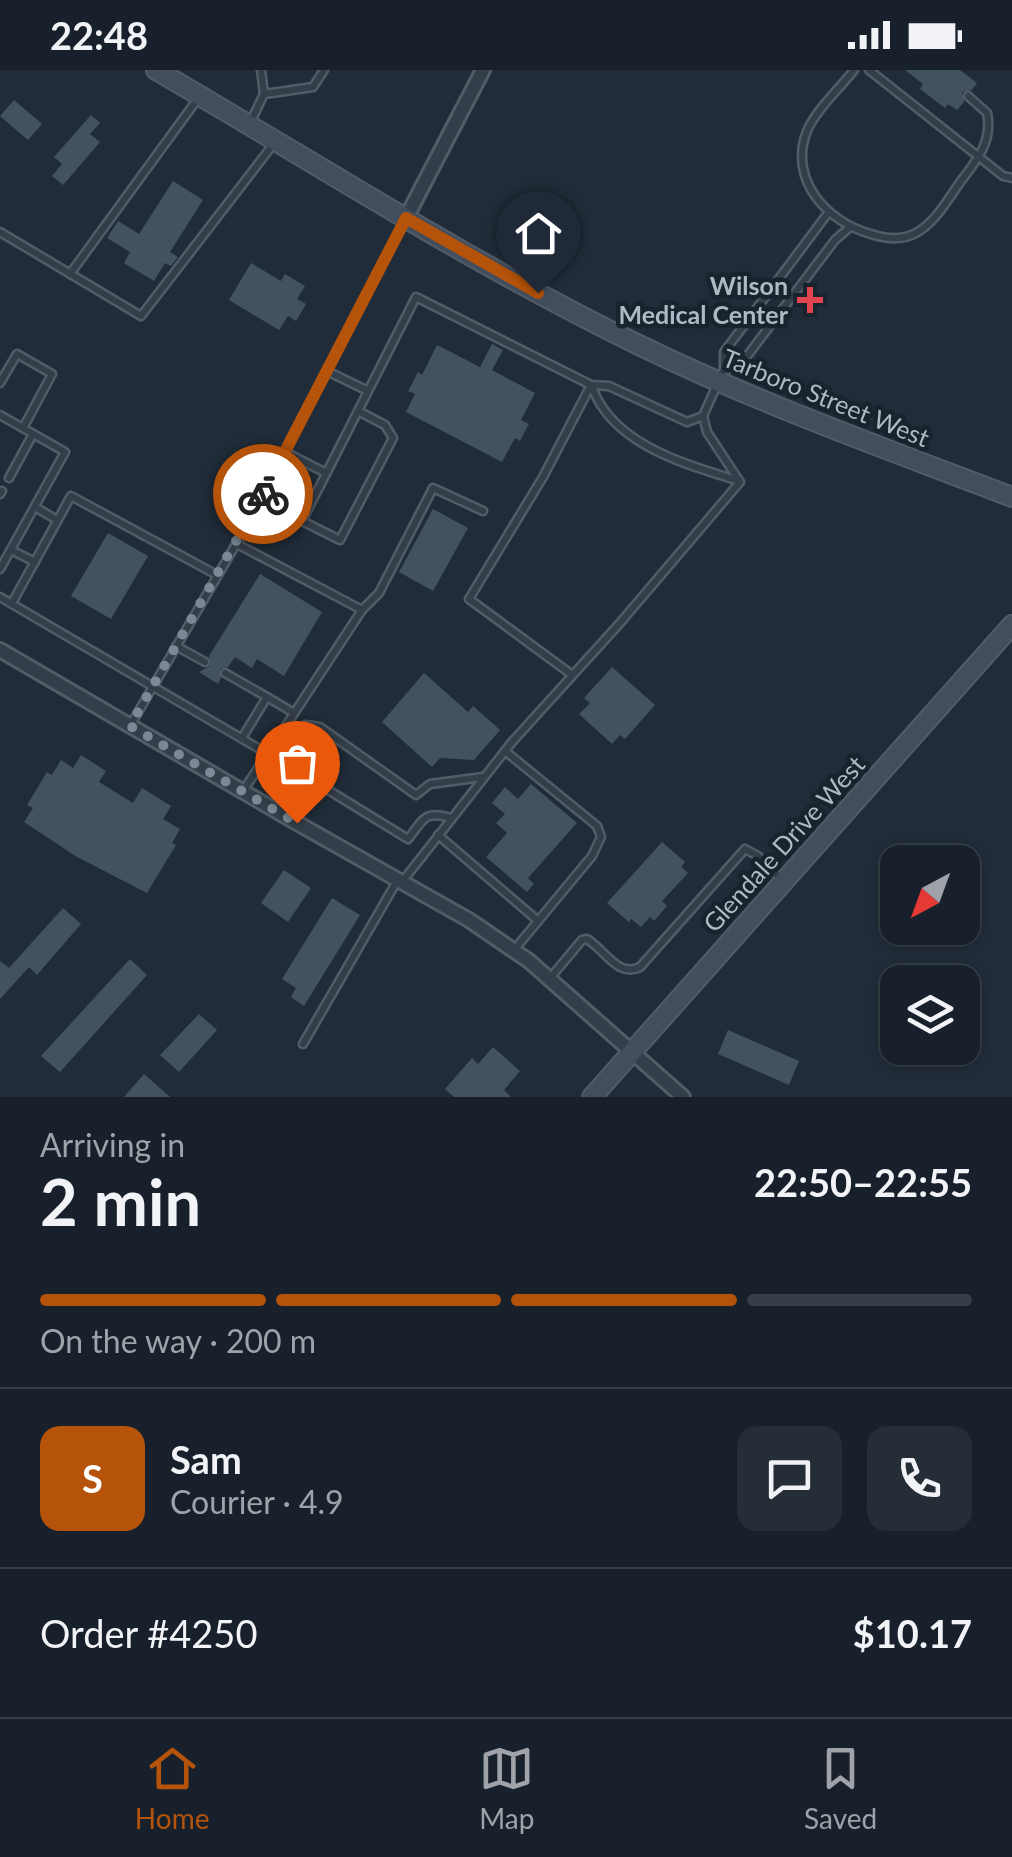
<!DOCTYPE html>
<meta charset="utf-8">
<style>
:root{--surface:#18212b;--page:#252e37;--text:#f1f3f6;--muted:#9fa3a9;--line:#363e47;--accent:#b45309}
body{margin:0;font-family:Lato,sans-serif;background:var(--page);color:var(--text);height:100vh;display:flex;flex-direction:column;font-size:38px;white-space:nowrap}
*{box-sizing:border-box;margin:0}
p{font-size:32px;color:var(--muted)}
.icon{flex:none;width:55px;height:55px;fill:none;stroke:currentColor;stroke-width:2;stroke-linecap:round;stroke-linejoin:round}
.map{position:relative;height:1027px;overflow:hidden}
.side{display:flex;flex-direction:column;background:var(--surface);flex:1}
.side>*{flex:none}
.needle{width:65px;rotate:221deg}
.fabs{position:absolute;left:880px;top:775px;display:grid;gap:20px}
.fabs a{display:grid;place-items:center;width:100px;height:100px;border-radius:20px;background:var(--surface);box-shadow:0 2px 8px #0004,0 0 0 2px var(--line);font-size:50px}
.pin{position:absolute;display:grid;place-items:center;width:85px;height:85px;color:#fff;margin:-102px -42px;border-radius:50% 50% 50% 0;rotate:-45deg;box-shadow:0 0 10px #0007}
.pin .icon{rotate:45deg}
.courier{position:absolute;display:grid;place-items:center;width:100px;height:100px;margin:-50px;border:8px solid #b45309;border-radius:50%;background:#fff;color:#222;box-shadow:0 2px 12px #0007}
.headline em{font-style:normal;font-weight:700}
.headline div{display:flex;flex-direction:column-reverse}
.headline{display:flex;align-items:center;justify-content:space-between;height:170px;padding:0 40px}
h1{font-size:65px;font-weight:700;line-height:75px}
.bar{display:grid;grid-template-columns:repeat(4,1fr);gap:15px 10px;align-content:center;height:120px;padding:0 40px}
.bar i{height:12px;border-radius:8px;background:var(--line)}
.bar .selected{background:var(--accent)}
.bar p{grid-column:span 4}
.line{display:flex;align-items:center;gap:25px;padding:0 40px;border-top:2px solid var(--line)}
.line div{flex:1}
.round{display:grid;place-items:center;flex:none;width:105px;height:105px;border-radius:20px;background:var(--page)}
.status{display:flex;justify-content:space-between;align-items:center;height:70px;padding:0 50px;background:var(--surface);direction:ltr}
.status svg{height:28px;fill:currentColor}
.menu{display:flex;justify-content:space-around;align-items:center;height:140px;border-top:2px solid var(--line);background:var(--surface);font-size:28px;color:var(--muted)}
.menu a{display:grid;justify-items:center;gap:5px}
.menu .selected{color:var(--accent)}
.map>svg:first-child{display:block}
</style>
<div class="status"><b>22:48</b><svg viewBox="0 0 49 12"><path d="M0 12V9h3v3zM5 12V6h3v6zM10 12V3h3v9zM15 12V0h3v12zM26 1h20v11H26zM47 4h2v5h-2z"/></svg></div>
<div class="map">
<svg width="1012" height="1027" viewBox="0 0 1012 1027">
<rect width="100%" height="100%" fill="#202c39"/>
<g fill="#435261">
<polygon points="905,0 960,0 977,13 972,20 962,22 964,32 957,40 948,34 945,38 920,19 923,14"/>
<polygon points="14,30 42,54 28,70 0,46"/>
<polygon points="91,45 100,53 90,64 100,72 63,115 52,106 62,94 54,87"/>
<polygon points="173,111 203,130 170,182 178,187 171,196 165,193 154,211 124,193 130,182 107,168 118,151 139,164"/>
<polygon points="251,193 281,211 285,204 305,216 297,229 306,234 296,251 288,246 279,260 229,230"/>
<polygon points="492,274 503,280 492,300 535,323 521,350 529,354 520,371 515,368 502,392 406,342 415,324 408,321 418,302 422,305 437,275 480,297"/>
<polygon points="433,439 468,458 433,521 399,502"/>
<polygon points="108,463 148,486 111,549 71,526"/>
<polygon points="260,504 322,542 284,606 257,589 252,598 235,587 228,597 220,599 221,608 218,614 199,602 210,596 209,586"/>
<polygon points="612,597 655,635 625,669 620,665 612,674 579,644 590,633 584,628"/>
<polygon points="424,603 468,642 473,636 500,660 474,690 440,688 432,697 382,652"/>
<polygon points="81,685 106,701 99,712 133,733 142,718 171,736 163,749 180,759 172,773 176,775 147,823 77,787 24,752 33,738 27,735 47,702 52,705 61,690 73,698"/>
<polygon points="531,714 577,753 528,808 534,814 527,822 486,787 507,763 496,753 505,744 492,733 505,717 518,729"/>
<polygon points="662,772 685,792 681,797 688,803 662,831 667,836 654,851 650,847 641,857 631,849 629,852 607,833"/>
<polygon points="284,800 311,818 288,852 261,833"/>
<polygon points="332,828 360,845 304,936 291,927 296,918 282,909"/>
<polygon points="63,838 81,854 37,905 29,897 0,929 0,891 9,898"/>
<polygon points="130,889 147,905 60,1002 41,986"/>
<polygon points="199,944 217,960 179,1002 160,985"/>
<polygon points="728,960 799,991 789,1015 718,984"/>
<polygon points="493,977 520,1001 504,1020 511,1027 454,1027 445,1019 472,988 478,994"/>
<polygon points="144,1004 170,1027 124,1027"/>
</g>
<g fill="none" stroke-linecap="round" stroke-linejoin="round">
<g stroke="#515c67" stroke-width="11">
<g id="lane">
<path d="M854,0C840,18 816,40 807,61C788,110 827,152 871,164C886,169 901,171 916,163C935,153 948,129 961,111C977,90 993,71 987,43L968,26"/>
<polyline points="869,0 1003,106 1012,108"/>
<polyline points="264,24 313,17 324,0"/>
<polyline points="250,53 264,24 261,0"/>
<polyline points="0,162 141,246 275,72"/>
<polyline points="70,204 199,27"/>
<polyline points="724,299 738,298 835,170 849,158"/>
<polyline points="327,301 368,321"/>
<polyline points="0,313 17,284 52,304 23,358"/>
<path d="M592,317C613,375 685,394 739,411"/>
<polyline points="358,341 385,355 393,368 340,470 302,451 416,227 591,315 609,316 687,352 703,346"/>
<polyline points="0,345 65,382 0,499"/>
<polyline points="285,382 326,403"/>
<polyline points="9,408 33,364"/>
<polyline points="0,424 2,421"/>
<polyline points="35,437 57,450"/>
<polyline points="237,474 362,540 243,721"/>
<polyline points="11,480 35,492"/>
<polyline points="0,527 268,684"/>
<polyline points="12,533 71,426 217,505"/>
<polyline points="362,540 379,523 433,418 483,441"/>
<polyline points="176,576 205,592"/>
<polyline points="225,603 267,627 242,668"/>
<polyline points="571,604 469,529 543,407 591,315"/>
<polyline points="267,627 294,643"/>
<polyline points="130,656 239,469 406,149"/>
<polyline points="505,681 597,756 601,767 592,786 514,880"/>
<path d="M451,748C424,740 424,749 408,769L281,691C287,676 292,665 305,655L320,657L416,725L430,714L483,707"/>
<polyline points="438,765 537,850"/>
<polyline points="402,812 512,672 620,553 740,412 707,362 703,346 724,299 724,282 828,143"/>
<path d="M551,907L582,870L587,869C605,880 618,908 640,897L745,779L758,786L783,811"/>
<polyline points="303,974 397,811"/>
</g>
</g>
<g stroke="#515c67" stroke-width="18">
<g id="street">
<polyline points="406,148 483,0"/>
<polyline points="0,580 297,753 469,850 529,891 683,1027"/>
</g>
</g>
<g stroke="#515c67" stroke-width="22">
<g id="secondary">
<path d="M156,0C316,93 472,194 639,275C760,334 887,379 1012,427"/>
<polyline points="592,1027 1012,555"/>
</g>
</g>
<use href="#lane" stroke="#343e4a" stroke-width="6"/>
<use href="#street" stroke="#343e4a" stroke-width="12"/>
<use href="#secondary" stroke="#424d5d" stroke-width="18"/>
</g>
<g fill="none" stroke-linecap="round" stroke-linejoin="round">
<polyline stroke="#7c8895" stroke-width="10" stroke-dasharray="0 18" points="263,424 130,656 297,753"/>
<polyline stroke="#b45309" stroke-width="12" points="263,424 406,148 538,223"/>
</g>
<path fill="#e0444e" stroke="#19232e" stroke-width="4" d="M805 215h10v10h10v10h-10v10h-10v-10h-10v-10h10z"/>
<g text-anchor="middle" stroke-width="9" stroke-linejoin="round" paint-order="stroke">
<g font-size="25" font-weight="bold" fill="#aeb9c6" stroke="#19232e" text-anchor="end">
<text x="788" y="225">Wilson<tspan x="788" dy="29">Medical Center</tspan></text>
</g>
<g font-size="25" fill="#aeb9c6" stroke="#19232e">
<text transform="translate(826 328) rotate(22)" y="9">Tarboro Street West</text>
<text transform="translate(784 774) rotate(-48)" y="9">Glendale Drive West</text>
</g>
</g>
</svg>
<div class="fabs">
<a><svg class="needle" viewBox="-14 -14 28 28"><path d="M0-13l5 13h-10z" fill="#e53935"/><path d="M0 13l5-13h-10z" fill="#9fa3a9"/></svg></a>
<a><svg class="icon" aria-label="layers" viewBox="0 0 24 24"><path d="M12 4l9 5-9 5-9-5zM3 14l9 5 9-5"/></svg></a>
</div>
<div class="pin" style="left:297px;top:753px;background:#ea580c"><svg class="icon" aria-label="bag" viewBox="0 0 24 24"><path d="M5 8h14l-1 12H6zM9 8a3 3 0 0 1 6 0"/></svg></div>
<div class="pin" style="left:538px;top:223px;background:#1f2937"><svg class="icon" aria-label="home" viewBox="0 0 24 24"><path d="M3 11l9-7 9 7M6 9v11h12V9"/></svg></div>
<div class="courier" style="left:263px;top:424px"><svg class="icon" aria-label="bike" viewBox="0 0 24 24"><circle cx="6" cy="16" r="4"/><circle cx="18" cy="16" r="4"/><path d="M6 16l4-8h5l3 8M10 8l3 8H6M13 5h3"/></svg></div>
</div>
<section class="side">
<div class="headline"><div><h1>2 min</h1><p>Arriving in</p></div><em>22:50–22:55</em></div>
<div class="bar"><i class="selected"></i><i class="selected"></i><i class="selected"></i><i></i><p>On the way · 200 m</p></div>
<div class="line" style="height:180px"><b class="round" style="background:var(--accent);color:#fff">S</b><div><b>Sam</b><p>Courier · 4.9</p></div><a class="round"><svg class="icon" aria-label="chat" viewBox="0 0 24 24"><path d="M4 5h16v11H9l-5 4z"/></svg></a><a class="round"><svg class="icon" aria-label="phone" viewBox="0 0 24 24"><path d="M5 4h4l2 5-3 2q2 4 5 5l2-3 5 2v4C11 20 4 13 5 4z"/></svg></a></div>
<div class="line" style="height:130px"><div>Order #4250</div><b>$10.17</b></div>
</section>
<nav class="menu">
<a class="selected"><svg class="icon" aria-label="home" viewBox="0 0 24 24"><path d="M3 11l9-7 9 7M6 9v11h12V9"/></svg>Home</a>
<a><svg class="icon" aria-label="map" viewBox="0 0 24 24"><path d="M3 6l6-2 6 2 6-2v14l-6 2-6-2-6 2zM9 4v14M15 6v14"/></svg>Map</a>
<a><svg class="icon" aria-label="saved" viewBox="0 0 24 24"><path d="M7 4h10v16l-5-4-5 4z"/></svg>Saved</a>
</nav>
